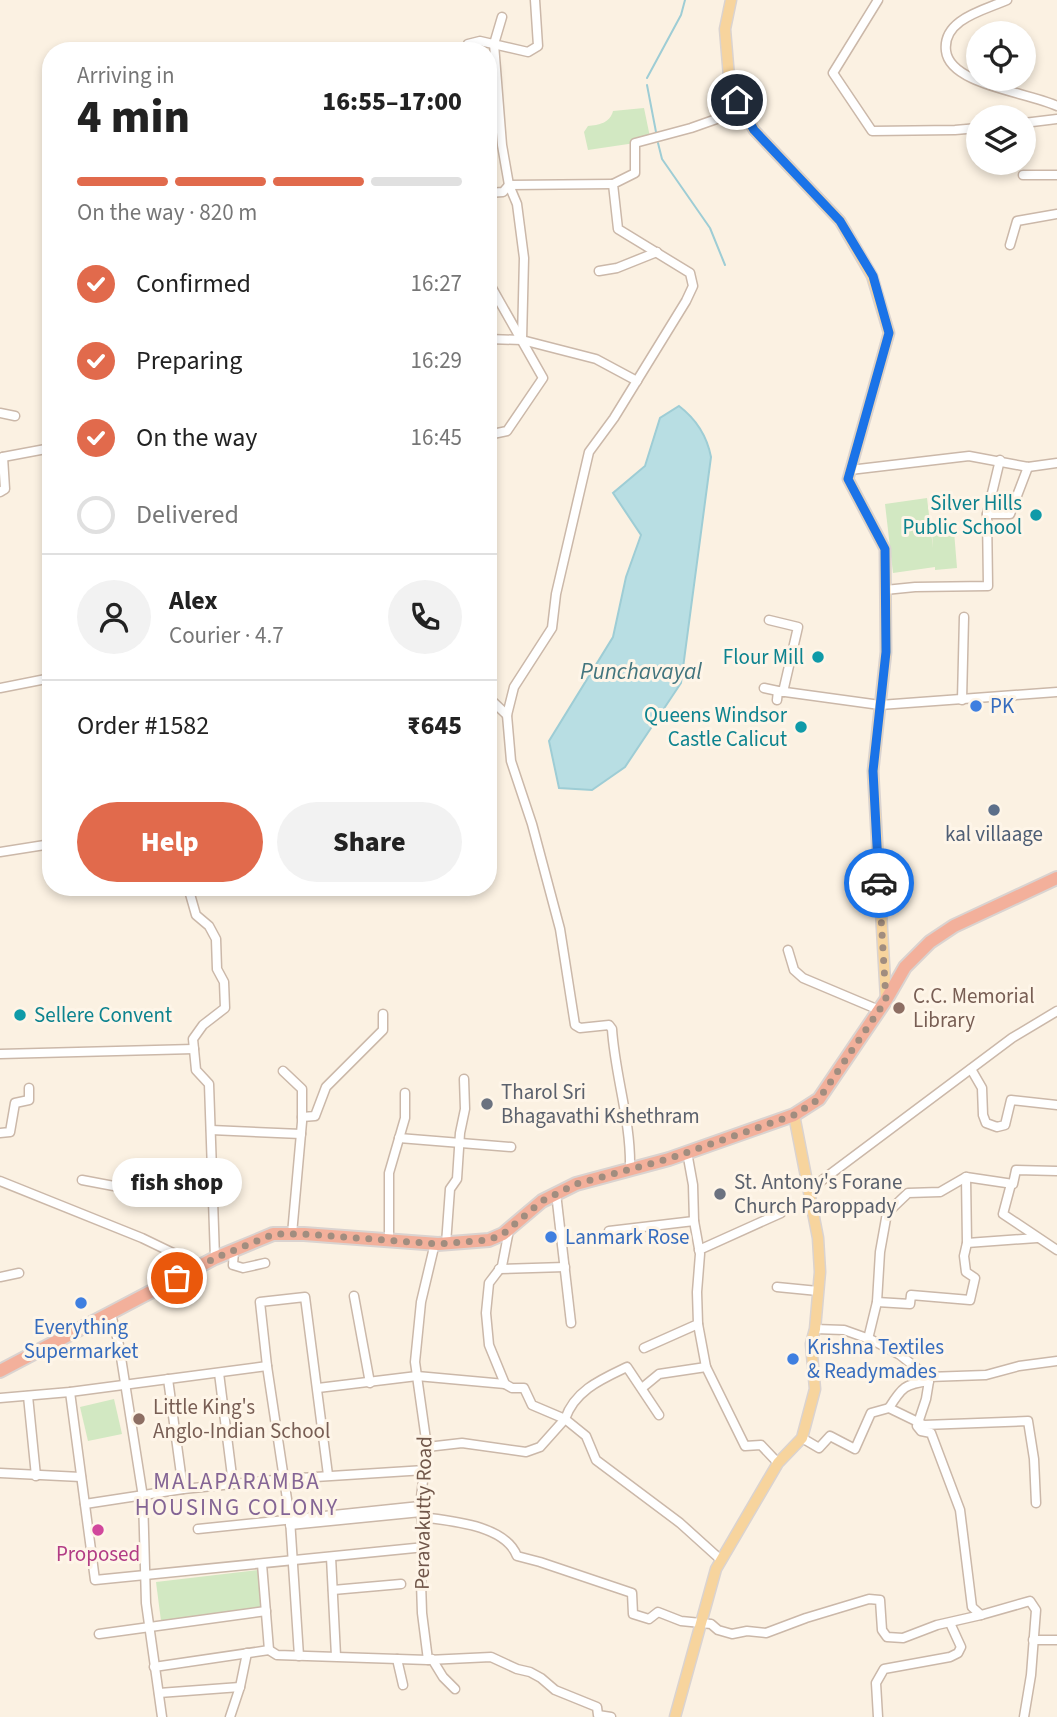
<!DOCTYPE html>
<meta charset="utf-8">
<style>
:root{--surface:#fff;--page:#f2f2f2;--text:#222;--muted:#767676;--line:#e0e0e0;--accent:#e16a4c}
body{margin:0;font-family:"Source Sans 3",sans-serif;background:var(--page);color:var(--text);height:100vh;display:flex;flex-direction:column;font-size:26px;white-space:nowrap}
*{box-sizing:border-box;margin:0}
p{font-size:23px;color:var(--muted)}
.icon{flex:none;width:38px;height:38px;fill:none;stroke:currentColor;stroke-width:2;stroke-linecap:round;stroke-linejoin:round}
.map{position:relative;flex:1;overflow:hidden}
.details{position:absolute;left:42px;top:42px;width:455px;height:854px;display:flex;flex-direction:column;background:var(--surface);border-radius:28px;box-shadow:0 4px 10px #0003}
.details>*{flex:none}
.tools{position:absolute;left:966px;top:21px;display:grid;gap:14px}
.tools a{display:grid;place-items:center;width:70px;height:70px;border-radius:50%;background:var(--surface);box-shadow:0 4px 10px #0003;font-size:35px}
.pin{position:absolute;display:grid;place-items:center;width:60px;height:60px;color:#fff;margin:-30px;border:4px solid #fff;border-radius:50%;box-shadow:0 2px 7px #0007}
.courier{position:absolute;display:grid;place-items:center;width:70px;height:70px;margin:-35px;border:5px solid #1a73e8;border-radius:50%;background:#fff;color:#222;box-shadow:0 2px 9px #0007}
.bubble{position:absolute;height:49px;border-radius:24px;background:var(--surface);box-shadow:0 4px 10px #0003;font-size:23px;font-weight:800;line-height:49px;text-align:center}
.summary em{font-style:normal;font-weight:800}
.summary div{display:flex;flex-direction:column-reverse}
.summary{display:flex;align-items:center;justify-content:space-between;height:119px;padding:0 35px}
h1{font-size:46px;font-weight:800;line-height:52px}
.bar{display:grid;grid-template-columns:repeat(4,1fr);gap:10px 7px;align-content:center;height:84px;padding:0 35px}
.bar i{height:9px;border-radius:5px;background:var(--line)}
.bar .selected{background:var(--accent)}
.bar p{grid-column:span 4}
.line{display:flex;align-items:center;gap:18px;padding:0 35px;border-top:2px solid var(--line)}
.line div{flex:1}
.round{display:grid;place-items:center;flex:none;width:74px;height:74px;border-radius:37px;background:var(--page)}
ol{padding:0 35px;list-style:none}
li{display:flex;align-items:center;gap:21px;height:77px}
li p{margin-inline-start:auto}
li .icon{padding:7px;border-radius:50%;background:var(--accent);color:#fff;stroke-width:4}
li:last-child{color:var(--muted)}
li i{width:38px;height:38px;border:4px solid var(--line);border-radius:50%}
.primary-button{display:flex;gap:14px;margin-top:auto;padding:14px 35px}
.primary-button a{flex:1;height:80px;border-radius:42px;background:var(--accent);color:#fff;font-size:28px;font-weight:800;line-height:80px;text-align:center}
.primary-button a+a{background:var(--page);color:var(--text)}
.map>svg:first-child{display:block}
</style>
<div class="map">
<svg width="1057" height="1717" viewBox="0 0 1057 1717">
<rect width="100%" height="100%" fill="#fbf1e2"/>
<g fill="#d2e8c2">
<path d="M644,108L650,137L635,143L588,150L584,132L588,126C599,125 610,123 613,111Z"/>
<polygon points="927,498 933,548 932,533 954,531 957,568 935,570 935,567 893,573 885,504"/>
<polygon points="114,1399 122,1434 88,1441 80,1407"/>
<polygon points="258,1570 263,1609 161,1621 156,1582"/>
</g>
<path fill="#b8dee3" stroke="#9ecdd5" stroke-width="2" d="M679,406C696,419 707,436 711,457L681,683L625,767L592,790L559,788L549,741L613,637L626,577L641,535L613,493L645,466L660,418Z"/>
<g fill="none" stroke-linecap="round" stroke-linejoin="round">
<g stroke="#9ecdd5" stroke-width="2">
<polyline points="647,78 681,15 685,0"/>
<polyline points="647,85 656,132"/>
<polyline points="658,143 662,159 710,228 725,265"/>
</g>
<g stroke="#cbb8a9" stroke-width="11">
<g id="minor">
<polyline points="878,0 833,73 872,131 955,130 978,128"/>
<path d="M1007,0C985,10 942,19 946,51C950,85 1028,92 1057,106"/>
<polyline points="468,51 468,44 480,41 528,52 538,46 535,0"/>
<polyline points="1024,123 1057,119"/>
<polyline points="1023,175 1057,175"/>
<polyline points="488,193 503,192 509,185 613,184"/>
<polyline points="1010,245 1017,221 1057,214"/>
<polyline points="599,271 617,268 657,252"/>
<polyline points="488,281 543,378 507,431 488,435"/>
<polyline points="488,339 522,340 524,258 517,204 509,185 502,145 494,44 502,17"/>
<polyline points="522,340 596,359 637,381"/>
<polyline points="0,413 15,416"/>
<polyline points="3,457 51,448"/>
<polyline points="850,470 969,456 1028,467 1057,463"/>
<polyline points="0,492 5,489 3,457"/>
<polyline points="987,514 1010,514 1028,467"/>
<polyline points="885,590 915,587 988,586 987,514 1000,460"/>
<polyline points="769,620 798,627 783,692"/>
<polyline points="0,688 51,678"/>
<polyline points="764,688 778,691"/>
<polyline points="488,697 507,715"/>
<polyline points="777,700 778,691 880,705 1057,692"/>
<polyline points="962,700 964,617"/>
<polyline points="0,852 51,844"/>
<polyline points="188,887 196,915 209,926 216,939 217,969 224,982 225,1008 203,1025 193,1039 196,1070 209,1084 215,1258"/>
<polyline points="788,950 794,970 803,978 879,1010"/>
<polyline points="0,1054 194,1049"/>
<polyline points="971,1069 982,1088 983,1115 986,1123 997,1127 1005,1125 1011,1100 1057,1105"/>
<polyline points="283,1071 302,1089 302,1122 292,1234"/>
<polyline points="302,1117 315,1116 326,1087 383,1030 383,1014"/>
<polyline points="211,1130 301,1134"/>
<polyline points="0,1133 10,1132 15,1103 29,1100 29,1088"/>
<polyline points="399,1138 511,1147"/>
<path d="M630,1168C631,1120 615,1076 612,1029L609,1025L580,1028L575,1025L560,929L532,824L511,761L507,715L514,687L552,628L556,594L589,452L614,418L686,301L693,286L690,273L618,229L613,184L635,173V143L691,128L742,110"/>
<polyline points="82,1180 177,1198 213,1199"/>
<polyline points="0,1181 142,1238 200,1266"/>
<polyline points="1011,1184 1003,1214 1057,1250"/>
<polyline points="809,1190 1012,1038 1057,1011"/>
<polyline points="556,1193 571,1323"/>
<polyline points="609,1231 694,1221"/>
<polyline points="389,1240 389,1173 405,1118 405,1093"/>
<polyline points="967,1243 1037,1238"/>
<polyline points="446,1244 450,1189 457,1179 460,1133 465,1109 464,1079"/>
<polyline points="234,1250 233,1265 243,1268 265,1263"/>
<polyline points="699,1250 781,1213"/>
<polyline points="499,1269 565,1267"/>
<polyline points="0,1277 19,1273"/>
<polyline points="777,1287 818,1291"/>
<polyline points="354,1296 370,1383"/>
<polyline points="877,1302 910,1304 911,1295 970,1300 975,1278 966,1272 964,1256 967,1243 966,1177 1013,1184 1016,1170 1057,1171"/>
<polyline points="111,1314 119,1345 143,1497 146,1603 162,1717"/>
<polyline points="698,1324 706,1367"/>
<polyline points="815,1329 844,1330 872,1340 900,1355 928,1377 986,1375 1019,1366 1057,1361"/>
<polyline points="868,1339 877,1302 880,1252 887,1213 908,1193 940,1192 966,1177"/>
<polyline points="644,1348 698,1324 697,1292 700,1254 694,1221 693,1185 687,1152"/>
<polyline points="219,1373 233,1484"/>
<polyline points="168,1379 183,1489"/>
<polyline points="929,1381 926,1399 917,1426 921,1431 931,1433 960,1510 972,1607 981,1615 1030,1601 1036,1610 1031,1675 1024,1717"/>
<polyline points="318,1388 417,1376 505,1384"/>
<polyline points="642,1388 659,1374 706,1367 745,1446 761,1445 778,1463"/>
<polyline points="70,1392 95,1580 425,1547"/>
<polyline points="28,1396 36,1476"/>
<polyline points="0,1398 70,1392 267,1366"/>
<polyline points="889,1408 924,1425 1028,1421 1034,1459 1036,1503"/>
<path d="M659,1415L627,1367C602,1379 575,1390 565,1419L586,1436L596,1460L680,1523L721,1560"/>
<path d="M802,1438L819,1448L830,1436L855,1449L871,1413L889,1408C902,1387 905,1384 929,1381L928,1379"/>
<polyline points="427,1447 462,1443 526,1452 540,1447 565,1419 532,1405 524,1388 512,1388 505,1384 489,1345 486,1313 489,1283 502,1266 509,1230"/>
<polyline points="0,1473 81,1477"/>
<polyline points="85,1504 183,1489 284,1479 425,1470"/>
<path d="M421,1517C451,1521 505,1525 517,1556L540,1562L632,1593L633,1614L649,1619L658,1612L681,1621L711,1624L718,1630L732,1634L747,1631L766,1633L806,1618L869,1599L880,1600L882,1630L887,1637L903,1638L937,1625L981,1615"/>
<polyline points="290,1525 421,1512"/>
<polyline points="198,1529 420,1506"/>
<polyline points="331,1557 336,1656"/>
<polyline points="262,1564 269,1650"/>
<polyline points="333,1590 401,1584"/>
<polyline points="99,1634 266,1611"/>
<polyline points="1033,1640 1057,1640"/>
<polyline points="299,1656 290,1519 267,1366 260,1302 305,1297 328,1475"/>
<polyline points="397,1659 403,1685"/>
<polyline points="432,1659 443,1677 455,1689"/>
<polyline points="428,1660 422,1613 421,1582 425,1547 420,1506 427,1447 415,1362 421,1302 435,1243"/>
<polyline points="154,1667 269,1650 277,1655 428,1660 491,1657 517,1669 530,1672 541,1678 555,1690 597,1707 598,1715 611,1717"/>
<polyline points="159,1693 240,1687"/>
<polyline points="230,1717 240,1687 247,1653"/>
<polyline points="878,1717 876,1683 884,1669 950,1657 958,1653 961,1647 950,1623"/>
</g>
</g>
<g stroke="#dad3d0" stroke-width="13">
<g id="major">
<polyline points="731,0 725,29 729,77 737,100 754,130 840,221 872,276 889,333 848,479 885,549 886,652 873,771 886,999"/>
<polyline points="675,1717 716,1569 778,1463 802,1438 815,1389 811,1344 815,1329 820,1272 818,1238 794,1115"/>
</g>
</g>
<g stroke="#dad3d0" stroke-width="16">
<polyline id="highway" points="0,1371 215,1258 273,1234 304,1234 438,1244 489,1240 503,1234 542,1201 576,1184 669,1159 794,1115 819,1099 886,1000 905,967 930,942 954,926 1057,878"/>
</g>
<use href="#minor" stroke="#fff" stroke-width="8"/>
<use href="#major" stroke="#f7d49d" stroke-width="10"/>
<use href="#highway" stroke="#f3b09b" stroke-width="12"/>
</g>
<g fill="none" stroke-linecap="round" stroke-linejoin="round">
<polyline stroke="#a18d7f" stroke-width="7" stroke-dasharray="0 12.6" points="177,1278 215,1258 274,1234 304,1234 438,1244 489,1240 503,1234 542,1201 576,1184 668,1159 794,1115 819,1099 886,1000 879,883"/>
<polyline stroke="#1a73e8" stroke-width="9" points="737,100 754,130 840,221 873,276 889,333 848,479 885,549 886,652 873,771 879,883"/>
</g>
<g fill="#0f9aa8" stroke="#fef5e8" stroke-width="2.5">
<circle cx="1036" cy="515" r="7"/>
<circle cx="818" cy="657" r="7"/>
<circle cx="801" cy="727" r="7"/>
<circle cx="20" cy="1015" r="7"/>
</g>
<g fill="#3f7fe0" stroke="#fef5e8" stroke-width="2.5">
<circle cx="976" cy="706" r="7"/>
<circle cx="551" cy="1237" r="7"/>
<circle cx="81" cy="1303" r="7"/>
<circle cx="793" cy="1359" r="7"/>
</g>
<circle fill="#5c6f8a" stroke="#fef5e8" stroke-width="2.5" cx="994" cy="810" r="7"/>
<g fill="#8d6e63" stroke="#fef5e8" stroke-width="2.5">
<circle cx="899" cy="1008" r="7"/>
<circle cx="139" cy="1419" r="7"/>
</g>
<g fill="#6b7280" stroke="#fef5e8" stroke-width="2.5">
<circle cx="487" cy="1104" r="7"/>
<circle cx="720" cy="1194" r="7"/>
</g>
<circle fill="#d1479c" stroke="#fef5e8" stroke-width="2.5" cx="98" cy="1530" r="7"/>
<g text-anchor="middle" stroke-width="6" stroke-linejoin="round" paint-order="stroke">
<g font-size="21" fill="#0d838f" stroke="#fef5e8" text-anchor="end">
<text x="1022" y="510">Silver Hills<tspan x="1022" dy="24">Public School</tspan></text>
<text x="804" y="664">Flour Mill</text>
<text x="787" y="722">Queens Windsor<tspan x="787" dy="24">Castle Calicut</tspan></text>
<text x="34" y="1022" text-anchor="start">Sellere Convent</text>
</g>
<g font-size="21" fill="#366cbe" stroke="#fef5e8" text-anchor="start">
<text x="990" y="713">PK</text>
<text x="565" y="1244">Lanmark Rose</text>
<text x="81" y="1334" text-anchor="middle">Everything<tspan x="81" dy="24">Supermarket</tspan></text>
<text x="807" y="1354">Krishna Textiles<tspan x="807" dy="24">&amp; Readymades</tspan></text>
</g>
<g font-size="21" fill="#4e5e75" stroke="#fef5e8">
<text x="994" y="841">kal villaage</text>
</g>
<g font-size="21" fill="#785e54" stroke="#fef5e8" text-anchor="start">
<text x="913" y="1003">C.C. Memorial<tspan x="913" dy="24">Library</tspan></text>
<text x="153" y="1414">Little King's<tspan x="153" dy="24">Anglo-Indian School</tspan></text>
</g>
<g font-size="21" fill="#5b616d" stroke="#fef5e8" text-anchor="start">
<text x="501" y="1099">Tharol Sri<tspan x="501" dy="24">Bhagavathi Kshethram</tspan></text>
<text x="734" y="1189">St. Antony's Forane<tspan x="734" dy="24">Church Paroppady</tspan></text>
</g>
<g font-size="21" fill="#71574a" stroke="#fef5e8">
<text transform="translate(423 1513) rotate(-89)" y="7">Peravakutty Road</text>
</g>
<g font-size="21" fill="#b23c85" stroke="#fef5e8">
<text x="98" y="1561">Proposed</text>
</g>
<g font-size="23" font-style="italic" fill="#42757e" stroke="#fef5e8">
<text x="641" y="679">Punchavayal</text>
</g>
<g font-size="23" letter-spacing="2" fill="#846595" stroke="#fef5e8">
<text x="237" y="1489">MALAPARAMBA<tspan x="237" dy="26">HOUSING COLONY</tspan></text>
</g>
</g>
</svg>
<div class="tools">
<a><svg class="icon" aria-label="locate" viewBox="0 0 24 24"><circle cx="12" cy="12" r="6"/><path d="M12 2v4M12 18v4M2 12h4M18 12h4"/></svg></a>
<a><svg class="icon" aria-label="layers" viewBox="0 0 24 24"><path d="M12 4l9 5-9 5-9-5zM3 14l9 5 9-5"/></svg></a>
</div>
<div class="pin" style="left:177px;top:1278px;background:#ea580c"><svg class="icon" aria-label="bag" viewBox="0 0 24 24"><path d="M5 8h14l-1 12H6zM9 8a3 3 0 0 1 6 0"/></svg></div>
<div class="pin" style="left:737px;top:100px;background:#1f2937"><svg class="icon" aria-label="home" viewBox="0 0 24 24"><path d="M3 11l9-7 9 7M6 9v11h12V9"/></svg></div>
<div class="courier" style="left:879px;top:883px"><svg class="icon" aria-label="car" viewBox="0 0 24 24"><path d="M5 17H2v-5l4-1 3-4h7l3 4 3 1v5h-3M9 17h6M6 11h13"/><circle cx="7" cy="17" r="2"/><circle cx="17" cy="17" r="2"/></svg></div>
<div class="bubble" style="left:112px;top:1158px;width:130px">fish shop</div>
<section class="details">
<div class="summary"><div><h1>4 min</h1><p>Arriving in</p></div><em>16:55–17:00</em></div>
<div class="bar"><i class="selected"></i><i class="selected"></i><i class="selected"></i><i></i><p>On the way · 820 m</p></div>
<ol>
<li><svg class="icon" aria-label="check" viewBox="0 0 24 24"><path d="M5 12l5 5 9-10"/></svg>Confirmed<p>16:27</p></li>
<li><svg class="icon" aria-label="check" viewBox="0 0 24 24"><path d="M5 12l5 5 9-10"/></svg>Preparing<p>16:29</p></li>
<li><svg class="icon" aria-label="check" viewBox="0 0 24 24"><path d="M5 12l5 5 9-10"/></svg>On the way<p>16:45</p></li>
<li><i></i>Delivered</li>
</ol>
<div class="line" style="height:126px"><a class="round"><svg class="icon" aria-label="person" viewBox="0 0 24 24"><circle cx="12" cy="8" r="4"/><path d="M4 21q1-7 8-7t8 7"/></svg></a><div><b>Alex</b><p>Courier · 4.7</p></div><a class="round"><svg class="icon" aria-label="phone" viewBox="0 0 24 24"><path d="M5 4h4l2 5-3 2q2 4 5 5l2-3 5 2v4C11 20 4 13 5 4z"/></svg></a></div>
<div class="line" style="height:91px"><div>Order #1582</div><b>₹645</b></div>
<div class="primary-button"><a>Help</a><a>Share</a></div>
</section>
</div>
